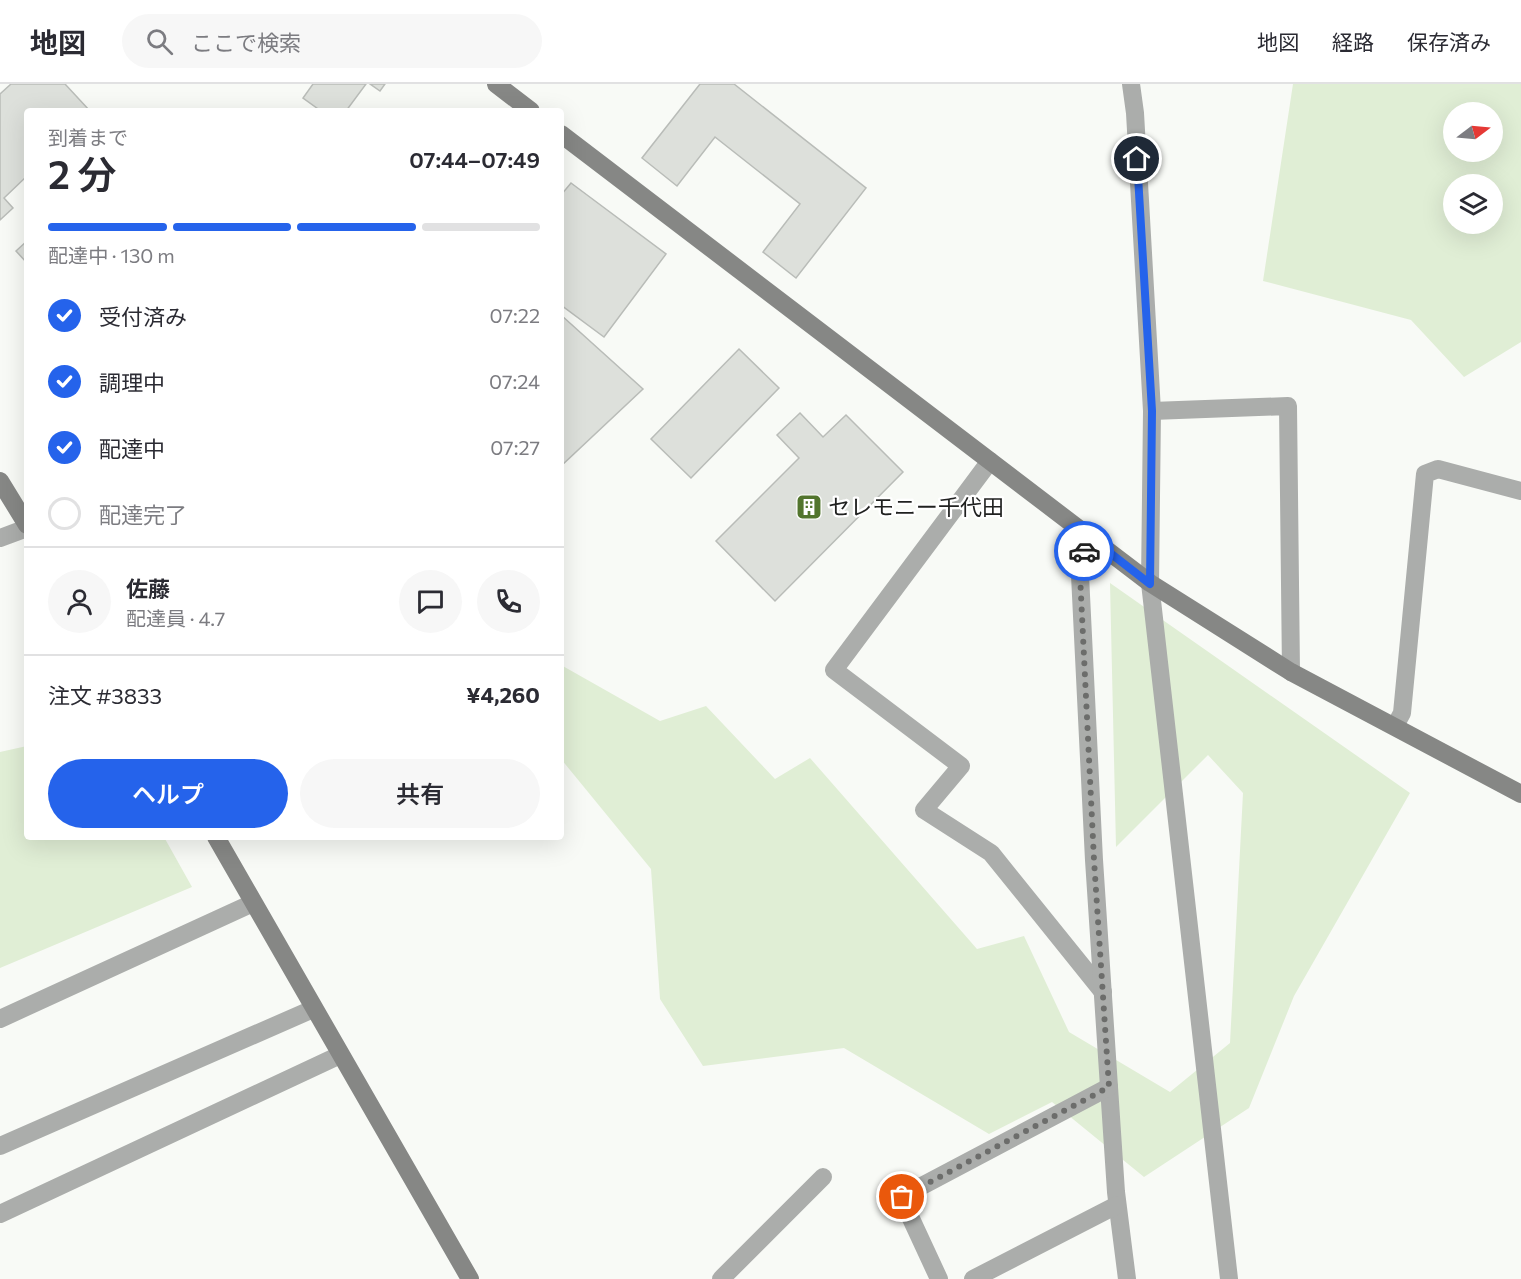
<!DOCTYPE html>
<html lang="ja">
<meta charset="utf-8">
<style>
:root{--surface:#fff;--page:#f7f7f7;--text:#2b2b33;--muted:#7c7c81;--line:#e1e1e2;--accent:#2563eb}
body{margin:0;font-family:Commissioner,"Noto Sans JP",sans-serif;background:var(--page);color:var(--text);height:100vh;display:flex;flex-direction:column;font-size:22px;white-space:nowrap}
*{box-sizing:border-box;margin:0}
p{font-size:20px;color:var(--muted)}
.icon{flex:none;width:33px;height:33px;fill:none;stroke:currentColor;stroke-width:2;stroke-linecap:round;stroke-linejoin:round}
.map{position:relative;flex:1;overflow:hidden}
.panel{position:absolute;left:24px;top:24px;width:540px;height:732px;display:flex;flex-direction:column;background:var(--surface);border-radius:6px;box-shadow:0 6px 24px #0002}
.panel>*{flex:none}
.needle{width:39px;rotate:74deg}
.tools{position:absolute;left:1443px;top:18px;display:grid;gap:12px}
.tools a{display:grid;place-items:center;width:60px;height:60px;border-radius:50%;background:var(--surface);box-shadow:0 6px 24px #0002;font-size:30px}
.pin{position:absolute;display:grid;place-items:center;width:51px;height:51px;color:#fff;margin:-26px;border:3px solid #fff;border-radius:50%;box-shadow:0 2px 6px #0007}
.courier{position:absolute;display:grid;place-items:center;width:60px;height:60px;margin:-30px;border:4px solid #2563eb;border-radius:50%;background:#fff;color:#222;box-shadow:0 2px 8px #0007}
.headline em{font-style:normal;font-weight:600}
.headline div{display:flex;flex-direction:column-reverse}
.headline{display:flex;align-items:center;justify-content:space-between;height:102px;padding:0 24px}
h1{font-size:39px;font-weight:600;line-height:45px}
.bar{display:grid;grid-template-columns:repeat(4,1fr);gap:9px 6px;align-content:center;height:72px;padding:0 24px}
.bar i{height:8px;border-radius:4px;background:var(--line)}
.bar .active{background:var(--accent)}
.bar p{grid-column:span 4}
.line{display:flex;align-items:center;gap:15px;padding:0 24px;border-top:2px solid var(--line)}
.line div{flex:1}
.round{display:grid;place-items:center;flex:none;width:63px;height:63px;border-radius:32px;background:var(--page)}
ol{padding:0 24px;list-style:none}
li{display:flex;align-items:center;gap:18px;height:66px}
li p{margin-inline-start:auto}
li .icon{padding:6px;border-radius:50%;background:var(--accent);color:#fff;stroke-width:4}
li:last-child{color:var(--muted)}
li i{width:33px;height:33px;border:3px solid var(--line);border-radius:50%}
.primary-button{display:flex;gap:12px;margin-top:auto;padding:12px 24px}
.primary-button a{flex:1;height:69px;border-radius:36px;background:var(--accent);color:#fff;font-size:24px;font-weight:600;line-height:69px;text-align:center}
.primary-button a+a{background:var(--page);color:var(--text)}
header{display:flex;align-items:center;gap:36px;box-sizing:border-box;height:84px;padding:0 30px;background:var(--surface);border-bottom:2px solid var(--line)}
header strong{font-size:28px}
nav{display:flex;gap:33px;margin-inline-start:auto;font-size:21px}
.search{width:420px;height:54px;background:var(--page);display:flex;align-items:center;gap:15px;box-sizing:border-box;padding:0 21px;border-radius:33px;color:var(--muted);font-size:22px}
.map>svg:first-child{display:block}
</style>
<header>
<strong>地図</strong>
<div class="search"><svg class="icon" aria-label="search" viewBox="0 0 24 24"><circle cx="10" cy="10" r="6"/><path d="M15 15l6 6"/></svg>ここで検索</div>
<nav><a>地図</a><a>経路</a><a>保存済み</a></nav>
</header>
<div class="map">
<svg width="1521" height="1195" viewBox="0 0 1521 1195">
<rect width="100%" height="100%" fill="#f8faf6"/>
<g fill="#e0eed5" fill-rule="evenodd">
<path d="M1293,0H1521V258L1464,293L1411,236L1263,197ZM1454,28H1492V68H1454ZM1454,100H1492V140H1454Z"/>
<polygon points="1110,499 1410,709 1294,912 1249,1024 1144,1093 1052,1018 989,1050 844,964 703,982 660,915 651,785 561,675 561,581 660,637 706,622 775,695 810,674 977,865 1024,852 1069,948 1170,1008 1230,959 1243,709 1208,671 1116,763"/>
<polygon points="27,662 27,753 164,753 192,803 0,884 0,668"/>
</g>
<g fill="#dde0db" stroke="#b9bcb8" stroke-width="1.5">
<polygon points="11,0 65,0 90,27 27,27 27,92 4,114 13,124 0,136 0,10"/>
<polygon points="313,0 366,0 346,27 321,27 303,14"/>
<polygon points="370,0 385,0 380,7"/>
<polygon points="700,0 734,0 866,104 796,194 763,168 800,120 715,53 677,102 642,74"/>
<polygon points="571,99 666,170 604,253 561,221 561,111"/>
<polygon points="27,157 27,179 16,167"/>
<polygon points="561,231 643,305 561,382"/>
<polygon points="739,265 779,304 691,394 651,355"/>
<polygon points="800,329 823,353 846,331 903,388 775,517 716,457 799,374 777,351"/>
</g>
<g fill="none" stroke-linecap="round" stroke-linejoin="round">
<g stroke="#abadab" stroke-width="18">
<polyline points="1131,0 1135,29 1152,327 1150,499 1229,1195"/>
<polyline points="1152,327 1288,322 1291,588"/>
<polyline points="990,377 834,586 961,682 924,726 991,769 1103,908"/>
<polyline points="1087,451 1080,491 1094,776 1109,1003 1116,1108 1127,1195"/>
<polyline points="0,454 27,444"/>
<polyline points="1395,642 1402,629 1425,390 1438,385 1521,407"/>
<polyline points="0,935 253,819"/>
<polyline points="0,1062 313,925"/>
<polyline points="0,1130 340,971"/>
<polyline points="721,1195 823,1093"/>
<polyline points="939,1195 901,1113 1109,1003"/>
<polyline points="973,1195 1117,1121"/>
</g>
<g stroke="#868785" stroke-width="18">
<polyline points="496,0 531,27"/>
<polyline points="561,50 1150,499 1291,588 1521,710"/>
<polyline points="0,397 27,441"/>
<polyline points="216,753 470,1195"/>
</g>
</g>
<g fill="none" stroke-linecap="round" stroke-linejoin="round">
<polyline stroke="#6c6d6b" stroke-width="6" stroke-dasharray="0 10.8" points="902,1113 1109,1003 1094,776 1080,491 1084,467"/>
<polyline stroke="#2563eb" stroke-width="8" points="1084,467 1087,451 1150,500 1152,327 1137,75"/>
</g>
<defs>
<g id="building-square" transform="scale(1.35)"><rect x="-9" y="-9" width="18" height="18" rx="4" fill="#52752d" stroke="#fff"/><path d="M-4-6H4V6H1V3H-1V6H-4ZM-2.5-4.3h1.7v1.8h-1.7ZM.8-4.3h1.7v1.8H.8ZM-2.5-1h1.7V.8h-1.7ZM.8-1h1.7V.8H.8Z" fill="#fff"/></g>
</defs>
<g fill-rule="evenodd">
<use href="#building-square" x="809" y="423"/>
</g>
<g text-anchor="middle" stroke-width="4.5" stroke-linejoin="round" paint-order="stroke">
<g font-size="22" fill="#202120" stroke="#fff" text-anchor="start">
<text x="828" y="431">セレモニー千代田</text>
</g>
</g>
</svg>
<div class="tools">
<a><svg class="needle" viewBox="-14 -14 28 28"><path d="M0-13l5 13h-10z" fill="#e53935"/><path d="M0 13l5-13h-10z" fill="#7c7c81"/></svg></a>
<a><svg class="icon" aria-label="layers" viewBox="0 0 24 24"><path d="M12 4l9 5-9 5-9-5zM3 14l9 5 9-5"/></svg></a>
</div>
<div class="pin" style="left:902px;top:1113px;background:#ea580c"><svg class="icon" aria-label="bag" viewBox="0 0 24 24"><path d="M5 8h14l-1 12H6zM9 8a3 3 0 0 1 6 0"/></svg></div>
<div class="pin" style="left:1137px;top:75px;background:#1f2937"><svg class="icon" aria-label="home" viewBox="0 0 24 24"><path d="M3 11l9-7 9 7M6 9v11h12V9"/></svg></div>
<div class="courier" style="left:1084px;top:467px"><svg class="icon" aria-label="car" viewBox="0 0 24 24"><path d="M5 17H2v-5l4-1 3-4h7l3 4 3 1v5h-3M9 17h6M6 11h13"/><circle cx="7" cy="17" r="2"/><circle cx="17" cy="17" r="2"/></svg></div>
<section class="panel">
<div class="headline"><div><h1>2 分</h1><p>到着まで</p></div><em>07:44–07:49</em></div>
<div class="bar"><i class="active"></i><i class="active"></i><i class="active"></i><i></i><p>配達中 · 130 m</p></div>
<ol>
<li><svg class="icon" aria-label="check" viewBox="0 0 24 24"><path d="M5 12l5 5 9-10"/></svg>受付済み<p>07:22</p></li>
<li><svg class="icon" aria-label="check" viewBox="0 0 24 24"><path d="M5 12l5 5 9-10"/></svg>調理中<p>07:24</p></li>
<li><svg class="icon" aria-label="check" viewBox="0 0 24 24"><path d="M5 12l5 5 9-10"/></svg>配達中<p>07:27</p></li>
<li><i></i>配達完了</li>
</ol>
<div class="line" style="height:108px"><a class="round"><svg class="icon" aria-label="person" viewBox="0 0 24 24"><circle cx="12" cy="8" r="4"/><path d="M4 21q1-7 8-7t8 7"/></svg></a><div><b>佐藤</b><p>配達員 · 4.7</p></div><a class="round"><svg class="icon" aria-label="chat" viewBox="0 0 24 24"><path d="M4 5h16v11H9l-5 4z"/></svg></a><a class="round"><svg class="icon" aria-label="phone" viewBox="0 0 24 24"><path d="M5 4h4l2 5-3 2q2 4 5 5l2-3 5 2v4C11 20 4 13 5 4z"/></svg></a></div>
<div class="line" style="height:78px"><div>注文 #3833</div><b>¥4,260</b></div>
<div class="primary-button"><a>ヘルプ</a><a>共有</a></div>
</section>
</div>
